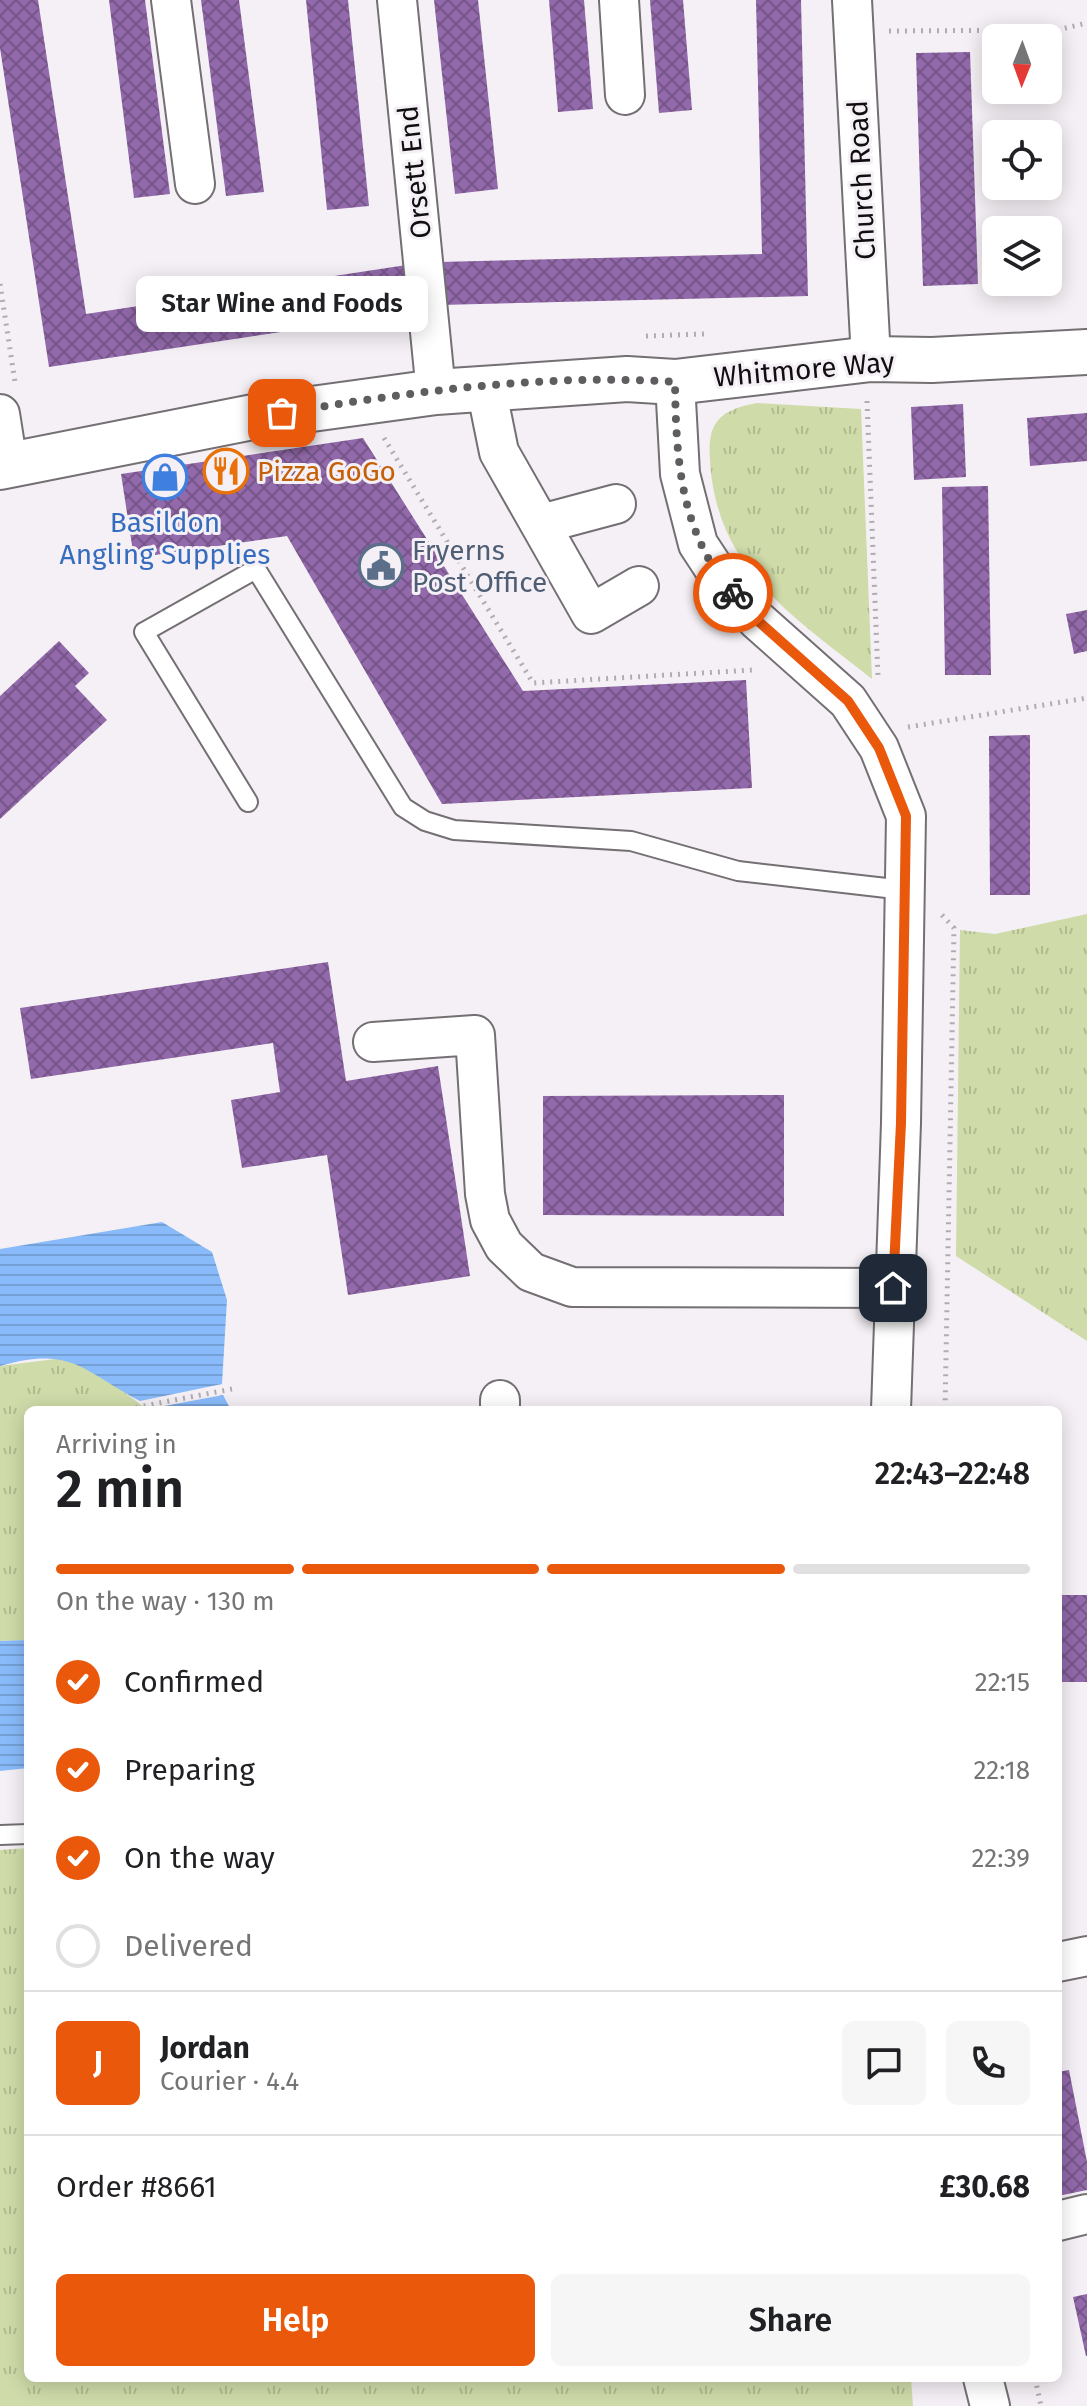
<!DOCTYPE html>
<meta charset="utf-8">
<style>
:root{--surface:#fff;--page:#f6f6f6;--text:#202124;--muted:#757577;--line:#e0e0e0;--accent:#ea580c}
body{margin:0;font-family:"Fira Sans",sans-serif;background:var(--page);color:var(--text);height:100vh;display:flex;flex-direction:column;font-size:30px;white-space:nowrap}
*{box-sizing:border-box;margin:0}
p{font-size:26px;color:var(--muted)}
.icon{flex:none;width:44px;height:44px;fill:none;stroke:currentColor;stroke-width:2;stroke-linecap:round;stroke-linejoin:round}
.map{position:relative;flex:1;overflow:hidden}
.drawer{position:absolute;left:24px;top:1406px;width:1038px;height:976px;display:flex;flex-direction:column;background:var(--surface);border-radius:12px;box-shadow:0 4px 20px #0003}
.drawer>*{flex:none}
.needle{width:52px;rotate:181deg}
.fabs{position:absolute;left:982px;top:24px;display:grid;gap:16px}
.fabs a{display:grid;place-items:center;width:80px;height:80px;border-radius:12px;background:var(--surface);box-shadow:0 4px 20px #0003;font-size:40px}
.pin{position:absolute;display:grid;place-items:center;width:68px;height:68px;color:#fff;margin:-34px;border-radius:16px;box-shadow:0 4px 12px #0006}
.courier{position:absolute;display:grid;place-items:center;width:80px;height:80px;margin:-40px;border:6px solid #ea580c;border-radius:50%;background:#fff;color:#222;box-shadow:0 2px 10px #0007}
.bubble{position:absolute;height:56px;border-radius:12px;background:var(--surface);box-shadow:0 4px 20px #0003;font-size:26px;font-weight:600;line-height:56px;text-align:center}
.head em{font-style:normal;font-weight:600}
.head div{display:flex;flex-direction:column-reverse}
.head{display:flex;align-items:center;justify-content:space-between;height:136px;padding:0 32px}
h1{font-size:52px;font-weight:600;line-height:60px}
.bar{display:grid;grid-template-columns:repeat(4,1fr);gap:12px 8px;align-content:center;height:96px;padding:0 32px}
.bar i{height:10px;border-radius:6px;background:var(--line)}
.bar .active{background:var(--accent)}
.bar p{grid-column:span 4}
.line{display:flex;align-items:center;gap:20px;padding:0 32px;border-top:2px solid var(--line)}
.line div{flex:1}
.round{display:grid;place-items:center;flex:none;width:84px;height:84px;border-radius:12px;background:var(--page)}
ol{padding:0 32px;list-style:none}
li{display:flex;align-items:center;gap:24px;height:88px}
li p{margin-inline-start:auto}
li .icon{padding:8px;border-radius:50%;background:var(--accent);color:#fff;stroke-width:4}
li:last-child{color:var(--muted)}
li i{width:44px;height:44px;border:4px solid var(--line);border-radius:50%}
.button{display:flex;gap:16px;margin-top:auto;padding:16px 32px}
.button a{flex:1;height:92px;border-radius:12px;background:var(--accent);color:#fff;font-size:32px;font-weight:600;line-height:92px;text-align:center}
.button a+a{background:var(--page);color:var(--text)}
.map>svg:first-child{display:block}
</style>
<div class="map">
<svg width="1087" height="2406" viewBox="0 0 1087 2406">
<defs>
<pattern id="grass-tufts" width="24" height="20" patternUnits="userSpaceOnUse" patternTransform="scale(2)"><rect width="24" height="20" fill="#cfdba9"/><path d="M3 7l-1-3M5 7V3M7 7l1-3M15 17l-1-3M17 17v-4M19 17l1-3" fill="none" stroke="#b1bb90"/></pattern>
<pattern id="water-rules" width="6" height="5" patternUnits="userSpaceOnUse" patternTransform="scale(2)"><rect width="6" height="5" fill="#89bbfb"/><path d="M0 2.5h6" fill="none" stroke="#75a0d6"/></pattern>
<pattern id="building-cross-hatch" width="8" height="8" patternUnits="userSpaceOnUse" patternTransform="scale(2)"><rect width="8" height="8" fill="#9269aa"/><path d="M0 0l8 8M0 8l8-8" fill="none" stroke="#765589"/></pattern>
</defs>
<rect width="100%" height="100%" fill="#f5f0f5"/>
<g fill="url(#grass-tufts)">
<path d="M757,403L861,409L872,679C794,617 716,570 710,460C707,422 720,410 757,403Z"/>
<polygon points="1087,914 1087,1341 956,1256 960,930 995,934"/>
<polygon points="63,1358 100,1374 148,1410 28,1410 28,1640 0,1641 0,1366"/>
<polygon points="28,1848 28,2378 911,2378 913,2406 0,2406 0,1850"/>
</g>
<g fill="url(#water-rules)">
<path d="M162,1222L212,1252L227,1300L222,1384L140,1401C83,1371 72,1345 0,1366V1249Z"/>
<polygon points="223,1395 231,1410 148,1410 148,1409"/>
<polygon points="28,1640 28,1768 0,1771 0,1641"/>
</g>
<g fill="url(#building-cross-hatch)">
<polygon points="0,0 38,0 86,314 413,264 420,311 49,367 0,48"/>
<polygon points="109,0 145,0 170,194 134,198"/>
<polygon points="201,0 239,0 264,192 226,196"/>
<polygon points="306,0 348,0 369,206 327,210"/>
<polygon points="434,0 478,0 498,189 455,194"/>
<polygon points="549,0 584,0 593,109 558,112"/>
<polygon points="650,0 683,0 692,110 659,113"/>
<polygon points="756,0 801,0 808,296 440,305 439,262 762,254"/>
<polygon points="970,52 978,284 923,286 916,53"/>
<polygon points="963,404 966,477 914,480 911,407"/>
<polygon points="1087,413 1087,461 1030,466 1027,418"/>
<polygon points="363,438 523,691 746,680 752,788 442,804 287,536 134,558 121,474"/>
<polygon points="988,486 991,675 945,675 942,487"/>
<polygon points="1087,610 1087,651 1074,654 1066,614"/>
<polygon points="59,641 89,673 75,686 107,720 0,819 0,696"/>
<polygon points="1030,735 1030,895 990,895 989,736"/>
<polygon points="328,962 346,1081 438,1066 470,1276 348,1295 327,1155 242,1168 231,1100 280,1092 273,1043 31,1079 20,1008"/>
<polygon points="784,1095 784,1216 543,1215 543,1096"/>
<rect x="1058" y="1595" width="29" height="87"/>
<polygon points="1069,2070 1087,2162 1087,2190 1058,2196 1058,2072"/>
<polygon points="1087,2294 1087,2356 1086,2356 1073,2297"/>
</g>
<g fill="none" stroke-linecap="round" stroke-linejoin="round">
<g stroke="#736f73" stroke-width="22">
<g id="service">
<polyline points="248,802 144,632 256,569 403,807 425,821 454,830 631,841 738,871 904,890"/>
<polyline points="0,1835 28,1834"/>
</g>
</g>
<g stroke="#736f73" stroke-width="42">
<g id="minor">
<polyline points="171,0 195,184"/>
<polyline points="397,0 436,392"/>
<polyline points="619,0 625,95"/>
<polyline points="852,0 871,359"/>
<polyline points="675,382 680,474 698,544 721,579 757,620 848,701 879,748 906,816 901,1123 891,1410"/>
<polyline points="486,388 499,452 591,614 639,586"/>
<polyline points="0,414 8,465"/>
<polyline points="541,524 616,504"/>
<polyline points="373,1042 475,1035 485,1194 490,1220 504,1246 531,1272 572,1287 893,1288"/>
<polyline points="500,1410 500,1400"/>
<polyline points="1058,1962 1087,1956"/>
<polyline points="1058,2221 1087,2214"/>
<polyline points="983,2378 990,2406"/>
</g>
</g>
<g stroke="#736f73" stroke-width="48">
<polyline id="tertiary" points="0,467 253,417 436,392 627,379 675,382 871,359 932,360 1087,352"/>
</g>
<g stroke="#b0acb0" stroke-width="5" stroke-dasharray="2 6" stroke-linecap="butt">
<polyline points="889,31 1057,30 1087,23"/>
<polyline points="0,284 15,382"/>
<polyline points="646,336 704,334"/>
<polyline points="867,401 878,676"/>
<polyline points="384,438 533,683 752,670 755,667"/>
<polyline points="908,727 1087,698"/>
<polyline points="942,915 954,928 945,1410"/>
<polyline points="128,1409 232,1389"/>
<polyline points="1035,2378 1041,2406"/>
</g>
<use href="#service" stroke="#fff" stroke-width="18"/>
<use href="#minor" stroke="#fff" stroke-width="38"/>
<use href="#tertiary" stroke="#fff" stroke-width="44"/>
</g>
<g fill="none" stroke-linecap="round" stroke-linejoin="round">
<path stroke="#605d60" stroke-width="8" stroke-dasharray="0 14.4" d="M282,413C411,392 545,373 675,382C676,459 680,533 733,593"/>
<polyline stroke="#ea580c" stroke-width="10" points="733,593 757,620 848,701 879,748 906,816 901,1123 893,1288"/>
</g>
<defs>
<g id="restaurant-ring" transform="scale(2.3)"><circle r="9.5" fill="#f5f0f5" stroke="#e8710a" stroke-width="1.5"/><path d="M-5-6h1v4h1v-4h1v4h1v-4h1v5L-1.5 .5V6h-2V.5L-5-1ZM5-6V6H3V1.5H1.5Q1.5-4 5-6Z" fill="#e8710a"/></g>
<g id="shop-ring" transform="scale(2.3)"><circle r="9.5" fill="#f5f0f5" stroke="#3f7fe0" stroke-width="1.5"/><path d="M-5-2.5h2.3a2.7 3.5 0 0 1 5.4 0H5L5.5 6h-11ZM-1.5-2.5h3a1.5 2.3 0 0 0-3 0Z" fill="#3f7fe0"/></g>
<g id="civic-ring" transform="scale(2.3)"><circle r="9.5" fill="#f5f0f5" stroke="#5c6f8a" stroke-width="1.5"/><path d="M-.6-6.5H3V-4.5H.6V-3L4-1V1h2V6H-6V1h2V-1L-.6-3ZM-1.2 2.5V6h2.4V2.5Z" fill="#5c6f8a"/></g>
</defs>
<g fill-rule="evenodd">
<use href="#restaurant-ring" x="226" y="471"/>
<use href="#shop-ring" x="165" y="477"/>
<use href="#civic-ring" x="381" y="566"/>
</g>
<g text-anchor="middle" stroke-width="6" stroke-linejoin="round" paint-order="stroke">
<g font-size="28" fill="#100e10" stroke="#f5f0f5">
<text transform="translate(414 172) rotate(-96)" y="10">Orsett End</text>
<text transform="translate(861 180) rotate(-93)" y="10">Church Road</text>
<text transform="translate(804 369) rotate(-5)" y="10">Whitmore Way</text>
</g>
<g font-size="28" fill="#c56008" stroke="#f5f0f5" text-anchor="start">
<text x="257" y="481">Pizza GoGo</text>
</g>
<g font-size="28" fill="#366cbe" stroke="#f5f0f5">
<text x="165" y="532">Basildon<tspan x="165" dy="32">Angling Supplies</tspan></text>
</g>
<g font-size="28" fill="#4e5e75" stroke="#f5f0f5" text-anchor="start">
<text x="412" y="560">Fryerns<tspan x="412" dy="32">Post Office</tspan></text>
</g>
</g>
</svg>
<div class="fabs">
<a><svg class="needle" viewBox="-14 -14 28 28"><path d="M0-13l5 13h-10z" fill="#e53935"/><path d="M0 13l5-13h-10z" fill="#757577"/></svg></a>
<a><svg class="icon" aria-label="locate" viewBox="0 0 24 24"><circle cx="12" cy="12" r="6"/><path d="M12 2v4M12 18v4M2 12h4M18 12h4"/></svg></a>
<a><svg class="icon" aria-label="layers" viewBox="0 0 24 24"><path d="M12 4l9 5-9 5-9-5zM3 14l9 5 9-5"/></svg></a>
</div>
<div class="pin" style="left:282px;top:413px;background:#ea580c"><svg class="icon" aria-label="bag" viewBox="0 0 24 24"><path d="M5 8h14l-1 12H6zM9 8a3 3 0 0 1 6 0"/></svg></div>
<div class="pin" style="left:893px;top:1288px;background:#1f2937"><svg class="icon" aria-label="home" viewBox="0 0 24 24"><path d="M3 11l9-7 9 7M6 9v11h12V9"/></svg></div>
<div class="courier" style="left:733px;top:593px"><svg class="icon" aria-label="bike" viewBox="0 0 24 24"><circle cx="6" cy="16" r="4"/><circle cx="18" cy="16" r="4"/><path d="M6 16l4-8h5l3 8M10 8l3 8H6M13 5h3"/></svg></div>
<div class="bubble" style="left:136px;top:276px;width:292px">Star Wine and Foods</div>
<section class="drawer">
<div class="head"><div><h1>2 min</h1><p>Arriving in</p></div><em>22:43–22:48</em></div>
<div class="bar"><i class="active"></i><i class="active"></i><i class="active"></i><i></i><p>On the way · 130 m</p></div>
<ol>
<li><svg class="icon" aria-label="check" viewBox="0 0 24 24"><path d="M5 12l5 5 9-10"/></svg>Confirmed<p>22:15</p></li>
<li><svg class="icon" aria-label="check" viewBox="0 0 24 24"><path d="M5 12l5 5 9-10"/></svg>Preparing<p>22:18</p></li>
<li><svg class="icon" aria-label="check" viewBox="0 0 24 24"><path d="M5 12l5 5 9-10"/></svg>On the way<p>22:39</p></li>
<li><i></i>Delivered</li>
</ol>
<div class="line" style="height:144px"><b class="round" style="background:var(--accent);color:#fff">J</b><div><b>Jordan</b><p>Courier · 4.4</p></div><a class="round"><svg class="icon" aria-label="chat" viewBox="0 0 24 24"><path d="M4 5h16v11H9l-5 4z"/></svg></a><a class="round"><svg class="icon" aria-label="phone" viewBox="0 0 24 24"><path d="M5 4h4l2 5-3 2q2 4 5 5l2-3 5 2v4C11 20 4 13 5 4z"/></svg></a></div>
<div class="line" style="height:104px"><div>Order #8661</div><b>£30.68</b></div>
<div class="button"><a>Help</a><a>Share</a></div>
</section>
</div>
